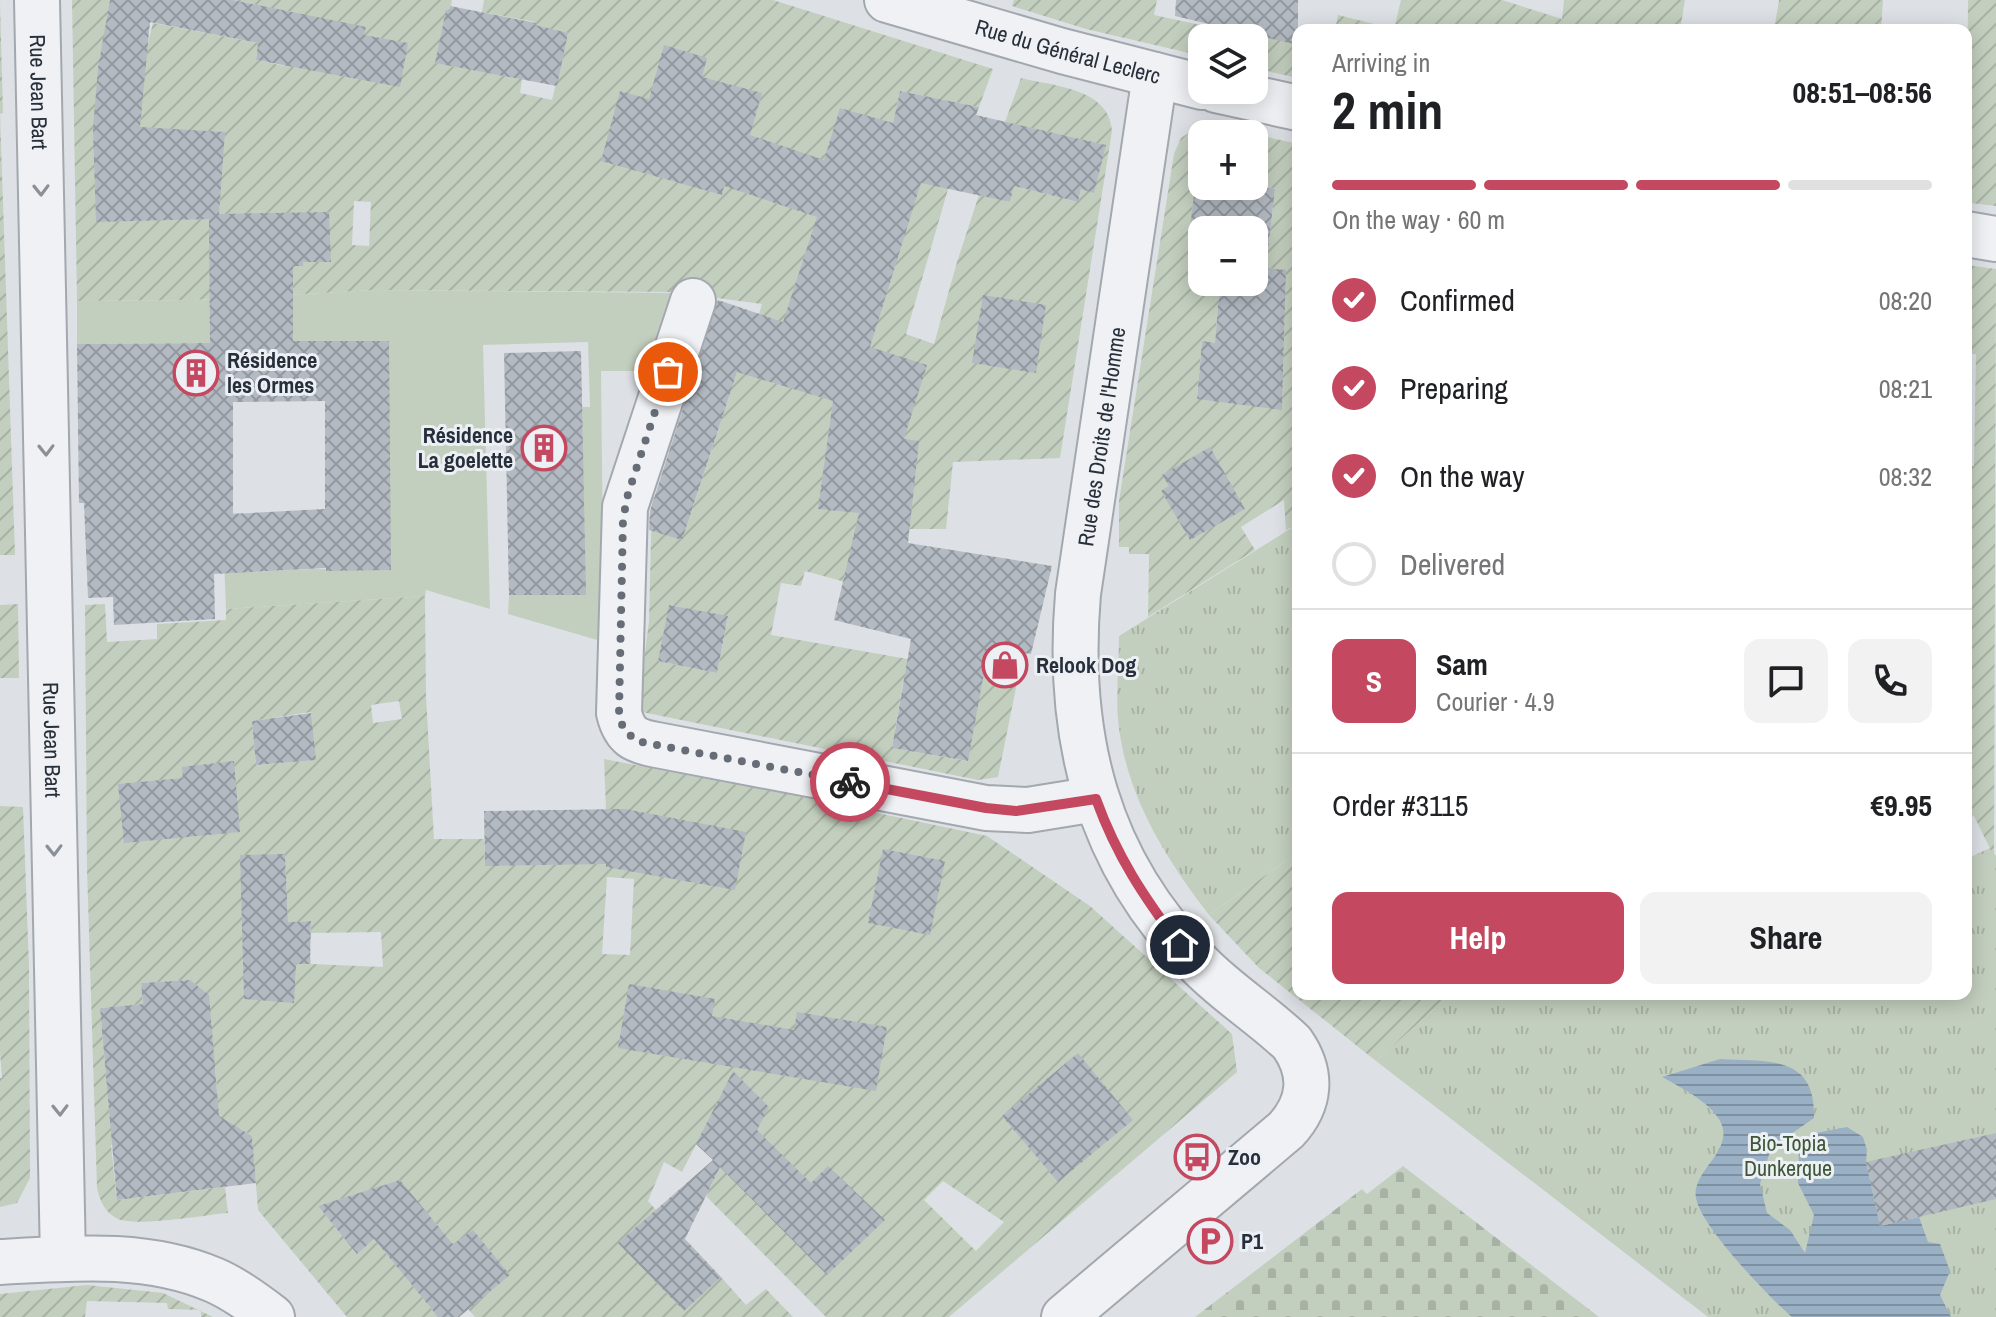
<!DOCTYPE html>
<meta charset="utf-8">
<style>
:root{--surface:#fff;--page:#f2f2f2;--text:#202124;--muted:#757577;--line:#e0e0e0;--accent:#c44860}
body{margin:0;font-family:"Archivo Narrow",sans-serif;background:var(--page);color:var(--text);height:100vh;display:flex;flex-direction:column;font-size:30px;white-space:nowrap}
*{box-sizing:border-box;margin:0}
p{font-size:26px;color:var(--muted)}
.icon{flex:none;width:44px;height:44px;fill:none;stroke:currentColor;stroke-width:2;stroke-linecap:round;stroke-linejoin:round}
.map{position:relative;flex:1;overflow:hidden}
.details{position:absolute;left:1292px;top:24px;width:680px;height:976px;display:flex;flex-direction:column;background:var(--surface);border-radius:16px;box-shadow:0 4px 20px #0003}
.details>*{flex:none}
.fabs{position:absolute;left:1188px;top:24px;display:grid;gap:16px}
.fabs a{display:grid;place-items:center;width:80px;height:80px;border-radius:16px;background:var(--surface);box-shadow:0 4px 20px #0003;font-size:40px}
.pin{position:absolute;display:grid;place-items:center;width:68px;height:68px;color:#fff;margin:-34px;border:4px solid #fff;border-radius:50%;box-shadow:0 2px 8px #0007}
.courier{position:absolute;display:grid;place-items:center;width:80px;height:80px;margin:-40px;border:6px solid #c44860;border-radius:50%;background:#fff;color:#222;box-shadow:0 2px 10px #0007}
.head em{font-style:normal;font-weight:800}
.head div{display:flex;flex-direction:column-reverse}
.head{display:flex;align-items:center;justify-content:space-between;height:136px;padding:0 40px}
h1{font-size:52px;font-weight:800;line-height:60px}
.bar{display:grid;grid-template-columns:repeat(4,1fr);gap:12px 8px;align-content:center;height:96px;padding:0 40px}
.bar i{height:10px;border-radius:6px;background:var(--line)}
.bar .current{background:var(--accent)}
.bar p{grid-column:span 4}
.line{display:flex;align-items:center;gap:20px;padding:0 40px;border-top:2px solid var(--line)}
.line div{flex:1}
.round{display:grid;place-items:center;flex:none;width:84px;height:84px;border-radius:16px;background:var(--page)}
ol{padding:0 40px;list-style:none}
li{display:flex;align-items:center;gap:24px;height:88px}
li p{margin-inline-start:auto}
li .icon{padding:8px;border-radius:50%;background:var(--accent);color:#fff;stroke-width:4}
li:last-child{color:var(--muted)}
li i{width:44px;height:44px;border:4px solid var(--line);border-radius:50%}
.action{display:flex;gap:16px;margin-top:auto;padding:16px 40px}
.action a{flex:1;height:92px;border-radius:16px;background:var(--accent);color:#fff;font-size:32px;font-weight:800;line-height:92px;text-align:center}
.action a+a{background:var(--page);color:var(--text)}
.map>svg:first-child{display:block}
</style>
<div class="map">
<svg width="1996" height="1317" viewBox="0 0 1996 1317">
<defs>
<pattern id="cemetery-stones" width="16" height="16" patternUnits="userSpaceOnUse" patternTransform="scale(2)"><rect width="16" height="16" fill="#c3cfbe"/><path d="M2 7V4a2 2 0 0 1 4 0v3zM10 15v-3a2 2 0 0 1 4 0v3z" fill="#a8b2a4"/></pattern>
<pattern id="park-tufts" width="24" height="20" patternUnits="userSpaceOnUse" patternTransform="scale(2)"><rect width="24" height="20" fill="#c3cfbe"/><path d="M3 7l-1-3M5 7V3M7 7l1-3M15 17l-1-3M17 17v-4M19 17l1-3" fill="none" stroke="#a8b2a4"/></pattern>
<pattern id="garden-furrows" width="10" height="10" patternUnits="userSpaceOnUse" patternTransform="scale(2)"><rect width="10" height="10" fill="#c3cfbe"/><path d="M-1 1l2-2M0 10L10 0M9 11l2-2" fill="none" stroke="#a8b2a4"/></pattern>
<pattern id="water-rules" width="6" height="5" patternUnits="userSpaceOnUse" patternTransform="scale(2)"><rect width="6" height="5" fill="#9ab0c4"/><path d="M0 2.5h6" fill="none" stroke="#7e90a0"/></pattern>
<pattern id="building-cross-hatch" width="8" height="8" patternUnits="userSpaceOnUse" patternTransform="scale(2)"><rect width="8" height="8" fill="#b4bac2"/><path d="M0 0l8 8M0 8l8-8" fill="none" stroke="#92989f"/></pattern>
</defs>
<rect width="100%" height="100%" fill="#dde1e6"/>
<polygon fill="#c3cfbe" points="375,290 676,293 648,371 601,371 604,642 508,614 509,595 585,595 582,407 590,407 588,342 483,345 490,609 426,590 425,596 226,609 222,514 244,513 247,572 313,569 391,570 312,342 77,344 77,301 193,300"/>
<polygon fill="url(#cemetery-stones)" points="1403,1166 1599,1317 1195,1317 1362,1189 1367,1194"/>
<g fill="url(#park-tufts)">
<path d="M1298,524V852L1209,915C1167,860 1128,799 1119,728C1115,699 1119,666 1119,636Z"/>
<polygon points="1990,848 1996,856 1996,1317 1708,1317 1376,1061 1451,994 1966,994 1966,859"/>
</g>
<g fill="url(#garden-furrows)" fill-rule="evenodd">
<polygon points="0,0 3,113 0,114 15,555 0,555"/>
<path d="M72,0H110L105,35L148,43L153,23L258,43L256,60L284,66L295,13L233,0H452L450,11H446L436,63L522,79L520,93L552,100L568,33L535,26V22L482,12L484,0H773L993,69L979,107L900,91L888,145L951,179L906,334L934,344L957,262L979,195L1010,202L1014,186L1078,202L1081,189L1094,192L1105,145L1005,122L1021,78C1053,86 1110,88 1112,131L1060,458L953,462L946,529H907L903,542L938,687L903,682L892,748L967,761L984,673L1018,678L998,777L978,780L637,711L649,622L652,496L692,510L756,313L759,314L762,304L672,292L375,290L193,300L77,301ZM840,108L857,113L844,157ZM354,201L371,202L369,246L352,245ZM805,571L845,582L925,635L919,661L771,635L781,583L801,586ZM670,605L728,617L717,673L658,661Z"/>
<polygon points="1014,0 1157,0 1154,15 1252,36 1260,0 1298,45 1298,78 1254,68 1254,38 1202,38 1202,56 1086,29 1012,6"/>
<polygon points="1401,0 1502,0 1562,19 1564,0 1685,0 1680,30 1335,30 1338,15 1394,29"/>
<polygon points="1779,0 1883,0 1881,30 1774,30"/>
<polygon points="1968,0 1996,0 1996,206 1971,203 1970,206 1966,205"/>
<polygon points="1200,125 1215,126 1253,134 1202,134 1202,151 1200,151 1189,236 1202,238 1202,282 1220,282 1215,343 1202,342 1197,398 1282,409 1286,271 1266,268 1275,189 1254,186 1254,134 1298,144 1298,524 1286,530 1284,500 1241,527 1255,550 1148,617 1149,554 1129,554 1129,547 1119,547 1119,501 1174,154 1181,138"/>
<polygon points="1966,265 1996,269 1994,857 1974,816 1966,819 1966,466 1974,466 1976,354 1966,354"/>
<path d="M425,596L426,696L434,839H484L485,866L606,809L604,759L787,794L987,836L1090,906L1232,1034L1237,1072L949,1317H826L706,1196L737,1132L715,1107L682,1172L664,1162L648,1201L656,1210L619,1243L684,1310L721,1277L746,1305L766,1289L793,1317H475L468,1309L509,1275L453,1244L400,1181L318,1206L357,1253L374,1239L438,1317H347L258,1210L252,1136L241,1129L111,1145L117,1200L225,1187L228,1213C204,1215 138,1227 118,1219C105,1213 100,1201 97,1188L87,869L85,605L105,604L107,642L157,639V624L226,620V609ZM399,701L402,719L373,723L371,705ZM311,712L315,760L256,765L252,721ZM285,854L288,922L311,921V933L381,932L383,967L311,964L310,955L240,856ZM607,877L634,879L630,955L602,954ZM190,980L196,985L204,1067L215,1066L217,1091L168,1096L166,1070L106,1075L100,1008L143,1004L141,983ZM943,1181L1004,1222L976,1251L924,1200Z"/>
<polygon points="18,604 19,678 0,678 0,605"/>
<polygon points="0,806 23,807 29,966 30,1178 17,1203 0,1207 0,1078 2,1078 0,1053"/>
<polygon points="1298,852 1298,994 1451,994 1376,1061 1259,968 1209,915"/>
<polygon points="87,1285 163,1293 213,1317 201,1317 201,1310 168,1309 167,1303 87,1301 85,1317 0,1317 0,1294"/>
</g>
<path fill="url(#water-rules)" d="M1720,1059C1768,1062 1816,1054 1814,1118L1771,1148L1760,1184L1767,1213L1790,1230L1805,1253L1814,1215L1798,1183L1799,1147L1816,1133L1847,1127L1863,1137L1867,1150L1866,1162L1880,1226L1919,1217L1928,1242L1940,1244L1950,1271L1940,1295L1951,1317H1792C1769,1297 1701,1227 1696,1198C1694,1188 1699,1179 1705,1170C1712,1160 1721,1150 1723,1138C1729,1111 1682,1088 1662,1077Z"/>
<g fill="url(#building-cross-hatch)" fill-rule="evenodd">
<path d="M110,0H233L366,27L364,35L408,43L400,87L256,60L258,43L150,22L140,127L225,132L219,214L329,212L331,262H303V266H293V341H389L391,570L326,571V568L214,574L215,619L114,625L113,597L88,598L84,503H79L77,344L210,343L209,219L96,222L93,129L98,68ZM325,401V509L233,514V402Z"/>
<polygon points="1176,0 1298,0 1298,45 1175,16"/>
<polygon points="450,6 536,23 535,25 568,33 557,86 435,63 446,10 450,11"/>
<polygon points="664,45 707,58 702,77 762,93 750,135 824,160 840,108 893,123 900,91 979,107 976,115 1106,145 1094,193 1081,189 1078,202 1014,186 1010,202 921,183 870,347 927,365 904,439 919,441 908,543 1052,566 1031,654 1023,653 1018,678 984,673 968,761 892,748 911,639 834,620 859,513 818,509 833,401 737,372 682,540 649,530 650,511 718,300 783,322 817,217 724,186 722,195 601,161 620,91 649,99"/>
<polygon points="1195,186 1254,186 1275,189 1266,268 1286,270 1282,410 1197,399 1202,341 1215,343 1220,282 1254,282 1254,230 1202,230 1202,238 1189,236"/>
<polygon points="983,295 1046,305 1036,373 972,363"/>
<polygon points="581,351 586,595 509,595 504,353"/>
<polygon points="1210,447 1245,509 1190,540 1161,491 1169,486 1162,475"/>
<polygon points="669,605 728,616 717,673 658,661"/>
<polygon points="311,713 316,760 256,765 252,721"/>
<polygon points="234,761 240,832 124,843 118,784 183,778 182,767"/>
<polygon points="625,809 746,832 735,890 606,867 606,864 485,866 484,811"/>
<polygon points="883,849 945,861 930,935 868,923"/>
<polygon points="285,854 288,922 311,921 310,964 296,964 294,1003 244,999 240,855"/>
<polygon points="190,980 209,995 219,1116 252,1136 256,1183 117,1200 100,1008 143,1004 141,983"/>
<polygon points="629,984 715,999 712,1016 794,1030 797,1012 887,1027 876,1091 618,1048"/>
<polygon points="1078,1053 1133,1120 1058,1182 1002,1116"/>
<polygon points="733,1071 769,1107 757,1130 811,1183 828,1166 885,1220 827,1275 720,1167 685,1239 721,1277 684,1311 618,1243 713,1160 696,1144"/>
<polygon points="1996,1133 1996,1199 1880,1226 1866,1162"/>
<polygon points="400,1180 453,1244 473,1230 510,1275 459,1317 438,1317 374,1239 357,1254 318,1206"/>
</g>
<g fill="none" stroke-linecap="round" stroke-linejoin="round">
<g stroke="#a3a8af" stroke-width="48">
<g id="minor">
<path id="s1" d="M37,0L63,1259"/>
<path id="s2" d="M887,0L1062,51L1202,87"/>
<polyline points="1216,90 1298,108"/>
<polyline points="1966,234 1996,239"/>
<path d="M693,301L625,507L619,713C625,737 635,741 657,745L986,808L1028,810L1096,799"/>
<path d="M0,1262C71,1258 147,1251 214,1280C235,1289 254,1303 272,1317"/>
<path id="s3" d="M1064,1317L1286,1130C1311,1103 1313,1073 1292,1043C1263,1015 1227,993 1199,964C1096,861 1066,735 1078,594L1155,75"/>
</g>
</g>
<use href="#minor" stroke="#eff1f4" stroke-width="44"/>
</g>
<defs><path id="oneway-chevron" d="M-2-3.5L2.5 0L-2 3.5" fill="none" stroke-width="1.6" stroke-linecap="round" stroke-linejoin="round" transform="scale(2)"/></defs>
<g stroke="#8b9098">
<use href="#oneway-chevron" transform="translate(41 190) rotate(89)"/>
<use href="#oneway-chevron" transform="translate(46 450) rotate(89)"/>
<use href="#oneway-chevron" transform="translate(54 850) rotate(89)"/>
<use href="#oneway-chevron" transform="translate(60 1110) rotate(89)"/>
</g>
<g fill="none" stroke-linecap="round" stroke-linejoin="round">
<polyline stroke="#676d77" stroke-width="8" stroke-dasharray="0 14.4" points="668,372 628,494 623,519 619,713 623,728 636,741 850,782"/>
<path stroke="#c44860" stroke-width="10" d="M850,782L986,808L1016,811L1096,799C1117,857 1144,897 1180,945"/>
</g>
<defs>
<g id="building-ring" transform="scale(2.3)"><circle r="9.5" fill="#eceff4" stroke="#c44860" stroke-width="1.5"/><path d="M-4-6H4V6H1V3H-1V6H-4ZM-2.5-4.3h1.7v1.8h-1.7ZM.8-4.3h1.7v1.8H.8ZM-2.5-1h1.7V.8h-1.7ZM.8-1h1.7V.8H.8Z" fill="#c44860"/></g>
<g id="shop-ring" transform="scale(2.3)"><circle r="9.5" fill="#eceff4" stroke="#c44860" stroke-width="1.5"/><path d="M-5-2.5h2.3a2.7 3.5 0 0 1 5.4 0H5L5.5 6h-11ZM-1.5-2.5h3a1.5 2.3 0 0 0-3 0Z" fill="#c44860"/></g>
<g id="bus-ring" transform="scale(2.3)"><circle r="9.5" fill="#eceff4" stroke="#c44860" stroke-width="1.5"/><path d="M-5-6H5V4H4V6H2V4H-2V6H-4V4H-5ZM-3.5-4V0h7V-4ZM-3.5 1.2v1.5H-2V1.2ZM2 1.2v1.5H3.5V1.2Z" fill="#c44860"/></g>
<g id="parking-ring" transform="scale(2.3)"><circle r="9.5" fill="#eceff4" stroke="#c44860" stroke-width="1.5"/><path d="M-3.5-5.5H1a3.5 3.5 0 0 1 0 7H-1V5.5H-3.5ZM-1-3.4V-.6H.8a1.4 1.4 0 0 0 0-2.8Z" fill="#c44860"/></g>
</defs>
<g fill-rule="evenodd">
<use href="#building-ring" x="196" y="373"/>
<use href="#building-ring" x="544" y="448"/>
<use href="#shop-ring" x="1005" y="665"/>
<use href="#bus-ring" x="1197" y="1157"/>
<use href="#parking-ring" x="1210" y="1241"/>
</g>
<g text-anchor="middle" stroke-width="6" stroke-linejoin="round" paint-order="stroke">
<g font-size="22" fill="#272f3b" stroke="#eceff4">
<text dy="8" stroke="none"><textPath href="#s2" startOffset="188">Rue du Général Leclerc</textPath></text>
<text dy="8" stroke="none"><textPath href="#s1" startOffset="92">Rue Jean Bart</textPath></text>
<text dy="8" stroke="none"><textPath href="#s3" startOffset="1070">Rue des Droits de l'Homme</textPath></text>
<text dy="8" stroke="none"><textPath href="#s1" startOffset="740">Rue Jean Bart</textPath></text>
</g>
<g font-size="22" font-weight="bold" fill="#272f3b" stroke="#eceff4" text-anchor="start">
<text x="227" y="368">Résidence<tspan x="227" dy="25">les Ormes</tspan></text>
<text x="513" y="443" text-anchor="end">Résidence<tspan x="513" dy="25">La goelette</tspan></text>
<text x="1036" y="673">Relook Dog</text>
<text x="1228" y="1165">Zoo</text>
<text x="1241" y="1249">P1</text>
</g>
<g font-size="22" fill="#3d5636" stroke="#eceff4">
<text x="1788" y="1151">Bio-Topia<tspan x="1788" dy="25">Dunkerque</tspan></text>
</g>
</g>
</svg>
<div class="fabs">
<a><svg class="icon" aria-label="layers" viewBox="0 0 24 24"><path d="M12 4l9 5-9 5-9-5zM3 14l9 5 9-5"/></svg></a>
<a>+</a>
<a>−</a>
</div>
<div class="pin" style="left:668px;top:372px;background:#ea580c"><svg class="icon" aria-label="bag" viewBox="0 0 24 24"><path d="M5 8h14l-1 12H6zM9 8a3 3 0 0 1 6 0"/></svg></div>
<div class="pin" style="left:1180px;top:945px;background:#1f2937"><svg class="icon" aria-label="home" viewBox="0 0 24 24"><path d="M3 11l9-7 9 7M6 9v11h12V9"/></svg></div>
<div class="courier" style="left:850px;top:782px"><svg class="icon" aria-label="bike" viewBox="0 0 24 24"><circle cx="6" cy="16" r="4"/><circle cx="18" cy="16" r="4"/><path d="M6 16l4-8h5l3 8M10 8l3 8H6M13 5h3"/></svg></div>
<section class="details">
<div class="head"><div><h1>2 min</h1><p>Arriving in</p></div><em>08:51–08:56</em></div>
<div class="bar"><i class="current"></i><i class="current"></i><i class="current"></i><i></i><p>On the way · 60 m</p></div>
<ol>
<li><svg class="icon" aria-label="check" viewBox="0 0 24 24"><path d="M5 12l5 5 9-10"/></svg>Confirmed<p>08:20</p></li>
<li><svg class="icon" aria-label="check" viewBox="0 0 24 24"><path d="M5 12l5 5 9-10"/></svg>Preparing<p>08:21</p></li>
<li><svg class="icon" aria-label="check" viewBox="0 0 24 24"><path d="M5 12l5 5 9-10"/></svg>On the way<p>08:32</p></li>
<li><i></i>Delivered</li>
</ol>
<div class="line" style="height:144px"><b class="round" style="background:var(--accent);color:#fff">S</b><div><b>Sam</b><p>Courier · 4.9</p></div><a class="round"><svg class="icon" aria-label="chat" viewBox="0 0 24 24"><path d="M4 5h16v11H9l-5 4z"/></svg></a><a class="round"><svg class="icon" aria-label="phone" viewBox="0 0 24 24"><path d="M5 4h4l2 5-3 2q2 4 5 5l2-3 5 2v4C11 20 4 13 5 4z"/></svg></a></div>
<div class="line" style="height:104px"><div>Order #3115</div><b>€9.95</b></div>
<div class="action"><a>Help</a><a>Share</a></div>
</section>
</div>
